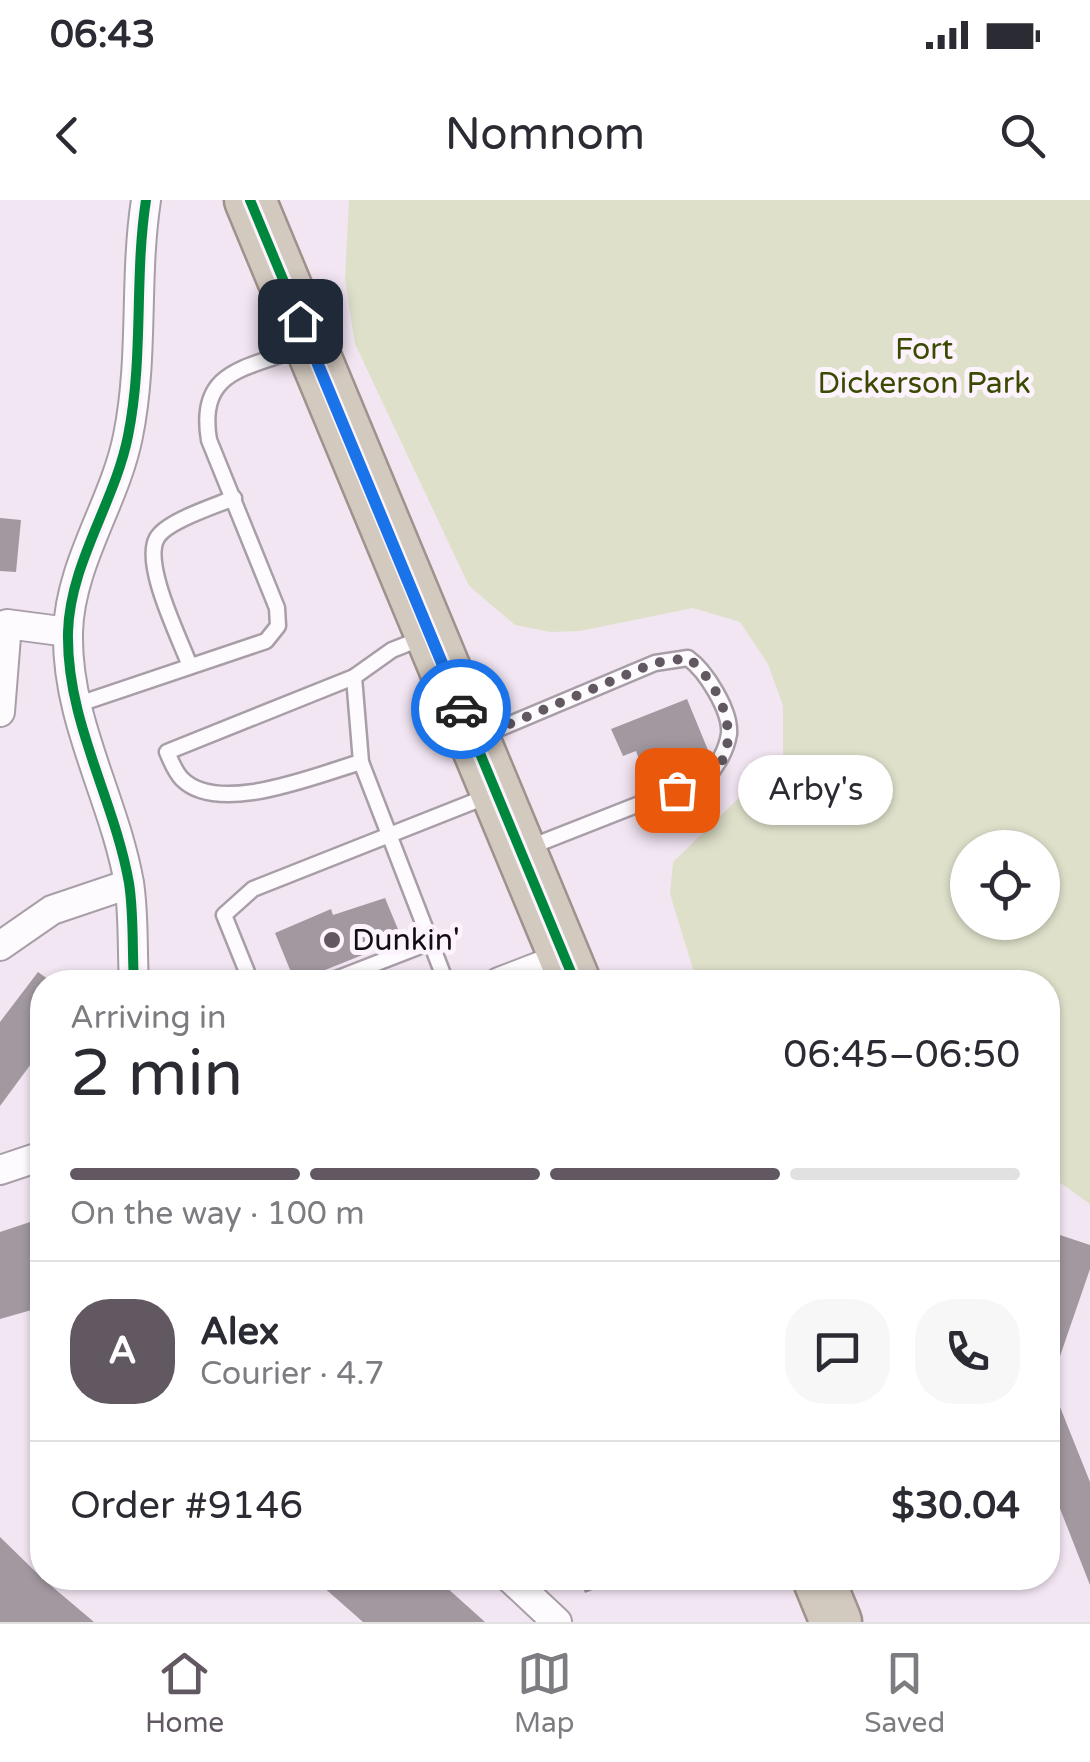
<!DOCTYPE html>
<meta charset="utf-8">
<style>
:root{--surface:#fff;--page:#f7f7f7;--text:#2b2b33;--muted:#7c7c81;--line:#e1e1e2;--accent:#625862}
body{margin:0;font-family:"Varela Round",sans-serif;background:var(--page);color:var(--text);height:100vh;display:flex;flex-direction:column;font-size:38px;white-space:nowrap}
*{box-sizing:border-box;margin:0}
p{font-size:32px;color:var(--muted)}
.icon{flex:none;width:55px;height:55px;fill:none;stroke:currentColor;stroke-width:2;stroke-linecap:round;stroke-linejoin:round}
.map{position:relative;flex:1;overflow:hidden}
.side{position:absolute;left:30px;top:770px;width:1030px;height:620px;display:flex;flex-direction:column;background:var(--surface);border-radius:40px;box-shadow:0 2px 8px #0004}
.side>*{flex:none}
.fabs{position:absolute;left:950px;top:630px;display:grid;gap:20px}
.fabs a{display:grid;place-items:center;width:110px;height:110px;border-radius:50%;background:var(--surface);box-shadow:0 2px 8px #0004;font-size:50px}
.pin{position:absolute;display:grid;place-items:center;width:85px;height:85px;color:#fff;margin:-42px;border-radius:20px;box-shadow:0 5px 15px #0006}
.courier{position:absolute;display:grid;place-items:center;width:100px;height:100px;margin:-50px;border:8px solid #1a73e8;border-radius:50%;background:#fff;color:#222;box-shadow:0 2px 12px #0007}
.bubble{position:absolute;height:70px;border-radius:35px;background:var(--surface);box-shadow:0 2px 8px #0004;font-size:32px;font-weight:600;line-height:70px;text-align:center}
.headline em{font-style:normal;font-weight:600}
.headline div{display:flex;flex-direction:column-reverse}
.headline{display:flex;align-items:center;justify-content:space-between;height:170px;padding:0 40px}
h1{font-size:65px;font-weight:600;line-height:75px}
.bar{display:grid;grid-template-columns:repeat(4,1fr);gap:15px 10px;align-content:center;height:120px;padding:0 40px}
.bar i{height:12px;border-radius:8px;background:var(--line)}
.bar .selected{background:var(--accent)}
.bar p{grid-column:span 4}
.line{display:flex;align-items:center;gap:25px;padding:0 40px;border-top:2px solid var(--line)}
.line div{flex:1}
.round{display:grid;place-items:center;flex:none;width:105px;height:105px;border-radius:40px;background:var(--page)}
.status{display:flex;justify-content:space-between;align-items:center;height:70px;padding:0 50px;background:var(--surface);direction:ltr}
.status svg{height:28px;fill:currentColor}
header{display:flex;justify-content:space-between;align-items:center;height:130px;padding:0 40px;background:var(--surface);font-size:45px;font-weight:600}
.menu{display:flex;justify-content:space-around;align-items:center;height:140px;border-top:2px solid var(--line);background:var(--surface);font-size:28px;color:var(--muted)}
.menu a{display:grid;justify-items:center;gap:5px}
.menu .selected{color:var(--accent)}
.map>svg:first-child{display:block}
</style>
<div class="status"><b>06:43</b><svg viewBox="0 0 49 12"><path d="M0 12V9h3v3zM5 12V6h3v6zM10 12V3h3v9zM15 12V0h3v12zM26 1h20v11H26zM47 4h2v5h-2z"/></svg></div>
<header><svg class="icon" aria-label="back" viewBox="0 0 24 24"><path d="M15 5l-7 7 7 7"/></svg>Nomnom<svg class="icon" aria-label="search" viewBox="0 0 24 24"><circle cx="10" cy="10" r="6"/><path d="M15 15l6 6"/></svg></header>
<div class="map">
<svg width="1090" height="1422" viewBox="0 0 1090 1422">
<rect width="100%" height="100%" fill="#f3e6f3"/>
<path fill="#dee0ca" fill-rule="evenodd" d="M349,0H1090V1004L1048,974V782H697L670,694L673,662L783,555V506L768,464L740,422L693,408L580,431L550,432L515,425L469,386L355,144L345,79ZM968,648H1042V722H968Z"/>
<g fill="#a298a0">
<polygon points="0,318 21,320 16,372 0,371"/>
<polygon points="687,499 710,555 647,580 636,551 623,556 611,529"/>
<polygon points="385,698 400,734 374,745 375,750 295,782 275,733 331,709 333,715"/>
<polygon points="38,772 52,782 42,782 42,849 0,906 0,822"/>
<polygon points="42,1018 42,1107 0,1119 0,1032"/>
<polygon points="1048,1031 1090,1045 1090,1069 1048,1191"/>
<polygon points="1056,1197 1090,1282 1090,1385 1048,1278 1048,1199"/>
<polygon points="0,1337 42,1378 94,1422 0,1422"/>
<polygon points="313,1378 436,1378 485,1422 363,1422"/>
<polygon points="579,1378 624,1378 585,1393"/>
</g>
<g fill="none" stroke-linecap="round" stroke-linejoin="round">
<g stroke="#a89ea8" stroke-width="19">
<g id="lane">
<polyline points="425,437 392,450 354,477 361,562 446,782"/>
<path d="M190,466C180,439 142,364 157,338C167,321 215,306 234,298"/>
<path d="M354,477L167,552C171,561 175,572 182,579C219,616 316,575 361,562"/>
<path d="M76,505L266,441L278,426L277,408L209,240C197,169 247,169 300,148"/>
<path d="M484,535L655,463L688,458C706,471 731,511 729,534C726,552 718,563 708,577L530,647"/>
<polyline points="251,782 224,715 253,689 488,596"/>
<polyline points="328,782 431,742"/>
</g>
</g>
<g stroke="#a89ea8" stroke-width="32">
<g id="street">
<polyline points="0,512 7,424 68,432"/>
<polyline points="0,746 52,710 129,684"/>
<path d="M134,782C132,750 134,715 129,683C114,598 66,521 68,432C70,363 115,302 128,236C144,157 134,78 146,0"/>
<polyline points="499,782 564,757"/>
<polyline points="0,970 42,956"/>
<polyline points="510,1378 557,1422"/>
</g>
</g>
<g stroke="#9f918b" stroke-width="55">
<g id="highway">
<polyline points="250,0 575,782"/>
<polyline points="818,1378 836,1422"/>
</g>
</g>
<use href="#lane" stroke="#fdfbfd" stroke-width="14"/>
<use href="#street" stroke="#fdfbfd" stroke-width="28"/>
<use href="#highway" stroke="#d2c9bf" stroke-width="50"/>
<g stroke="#fcf3fc" stroke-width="16">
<g id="cycleway">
<polyline points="250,0 575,782"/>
<path d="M134,782C132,750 134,715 129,683C114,598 66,521 68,432C70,363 115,302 128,236C144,157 134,78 146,0"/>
</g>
</g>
<use href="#cycleway" stroke="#00873e" stroke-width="10"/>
</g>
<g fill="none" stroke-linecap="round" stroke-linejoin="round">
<path stroke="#625862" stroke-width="10" stroke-dasharray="0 18" d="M461,509L474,539L654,463L688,458C720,482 749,547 707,578C700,583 686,586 677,590"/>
<polyline stroke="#1a73e8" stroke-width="12" points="300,121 461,509"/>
</g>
<circle fill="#625862" stroke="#fcf3fc" stroke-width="4" cx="332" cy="740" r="10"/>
<g text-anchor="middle" stroke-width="10" stroke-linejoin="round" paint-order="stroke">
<g font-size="30" fill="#3b4a00" stroke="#fcf3fc">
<text x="924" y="159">Fort<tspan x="924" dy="34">Dickerson Park</tspan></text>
</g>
<g font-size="30" fill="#140c14" stroke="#fcf3fc" text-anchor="start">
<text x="352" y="750">Dunkin'</text>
</g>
</g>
</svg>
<div class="fabs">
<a><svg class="icon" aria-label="locate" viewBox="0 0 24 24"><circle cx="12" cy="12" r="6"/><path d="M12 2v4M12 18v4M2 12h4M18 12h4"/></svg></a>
</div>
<div class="pin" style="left:677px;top:590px;background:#ea580c"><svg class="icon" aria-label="bag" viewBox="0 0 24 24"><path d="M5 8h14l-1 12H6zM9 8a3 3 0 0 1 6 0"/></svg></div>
<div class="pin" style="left:300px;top:121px;background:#1f2937"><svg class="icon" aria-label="home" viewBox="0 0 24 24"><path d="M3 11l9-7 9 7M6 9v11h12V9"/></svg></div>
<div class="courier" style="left:461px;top:509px"><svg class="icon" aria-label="car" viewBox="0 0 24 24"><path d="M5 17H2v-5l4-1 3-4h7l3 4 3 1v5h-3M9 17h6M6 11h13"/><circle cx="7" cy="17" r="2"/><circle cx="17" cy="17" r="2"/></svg></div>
<div class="bubble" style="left:738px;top:555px;width:155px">Arby's</div>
<section class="side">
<div class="headline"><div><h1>2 min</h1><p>Arriving in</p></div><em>06:45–06:50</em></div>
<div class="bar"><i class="selected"></i><i class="selected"></i><i class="selected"></i><i></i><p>On the way · 100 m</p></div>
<div class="line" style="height:180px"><b class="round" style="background:var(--accent);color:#fff">A</b><div><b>Alex</b><p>Courier · 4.7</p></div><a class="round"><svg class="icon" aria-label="chat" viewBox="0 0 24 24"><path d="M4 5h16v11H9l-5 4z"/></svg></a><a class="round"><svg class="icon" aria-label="phone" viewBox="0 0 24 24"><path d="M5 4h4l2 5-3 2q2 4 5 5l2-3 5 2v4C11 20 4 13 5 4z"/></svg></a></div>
<div class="line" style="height:130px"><div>Order #9146</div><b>$30.04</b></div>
</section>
</div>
<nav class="menu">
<a class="selected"><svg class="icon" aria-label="home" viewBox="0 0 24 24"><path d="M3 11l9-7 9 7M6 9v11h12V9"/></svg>Home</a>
<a><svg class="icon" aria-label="map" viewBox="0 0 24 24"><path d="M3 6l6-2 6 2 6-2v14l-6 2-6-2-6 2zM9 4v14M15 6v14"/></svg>Map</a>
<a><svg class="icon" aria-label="saved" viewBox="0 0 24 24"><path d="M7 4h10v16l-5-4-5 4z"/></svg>Saved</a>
</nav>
